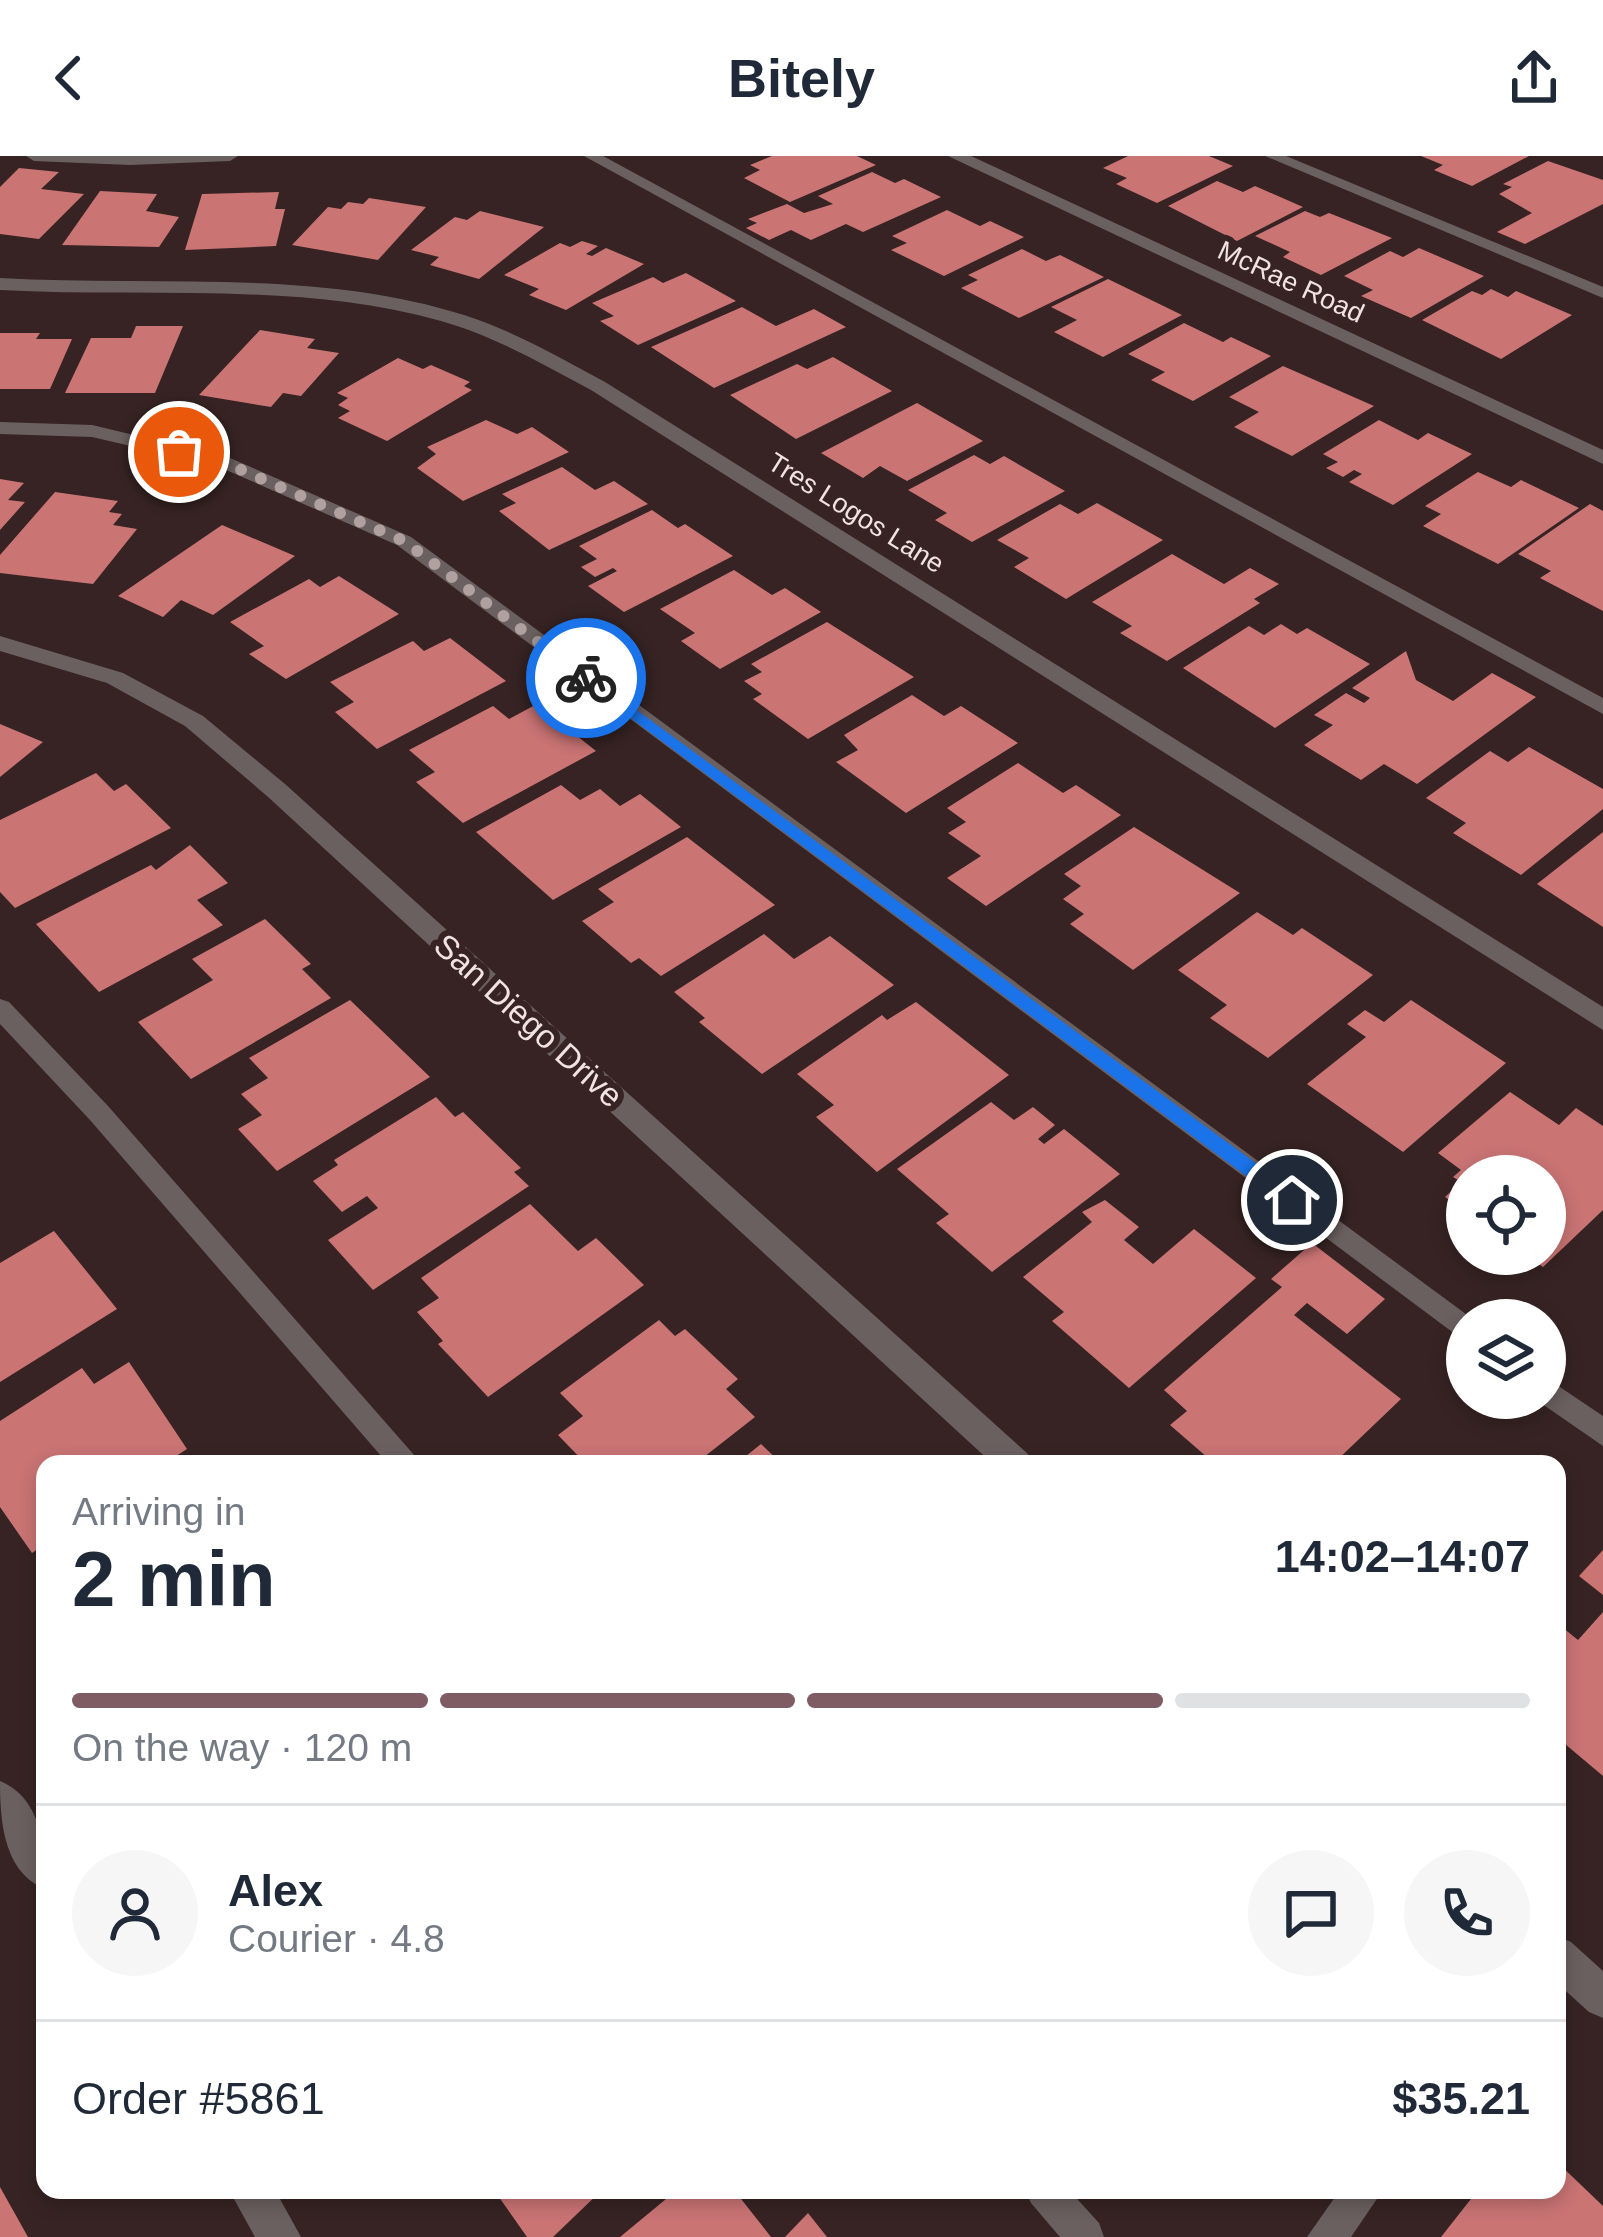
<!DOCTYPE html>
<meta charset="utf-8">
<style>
:root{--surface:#fff;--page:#f6f6f7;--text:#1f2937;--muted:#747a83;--line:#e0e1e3;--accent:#7f5c64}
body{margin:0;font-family:Helvetica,sans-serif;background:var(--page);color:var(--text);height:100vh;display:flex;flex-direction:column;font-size:45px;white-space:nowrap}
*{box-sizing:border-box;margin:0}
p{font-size:39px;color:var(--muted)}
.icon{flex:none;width:66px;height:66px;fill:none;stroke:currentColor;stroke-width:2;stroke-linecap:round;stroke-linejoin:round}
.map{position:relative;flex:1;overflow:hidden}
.panel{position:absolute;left:36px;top:1299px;width:1530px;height:744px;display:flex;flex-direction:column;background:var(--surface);border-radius:24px;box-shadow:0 6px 18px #0003}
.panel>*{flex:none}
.controls{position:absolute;left:1446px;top:999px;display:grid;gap:24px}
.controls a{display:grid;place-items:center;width:120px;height:120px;border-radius:50%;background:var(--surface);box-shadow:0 6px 18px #0003;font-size:60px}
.pin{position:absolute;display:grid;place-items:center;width:102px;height:102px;color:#fff;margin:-51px;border:6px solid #fff;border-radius:50%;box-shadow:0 3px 12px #0007}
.courier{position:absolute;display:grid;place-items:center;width:120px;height:120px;margin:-60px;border:9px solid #1a73e8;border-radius:50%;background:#fff;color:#222;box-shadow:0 3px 15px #0007}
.summary em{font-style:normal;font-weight:700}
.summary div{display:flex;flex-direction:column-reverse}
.summary{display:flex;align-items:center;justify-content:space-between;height:204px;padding:0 36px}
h1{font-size:78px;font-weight:700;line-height:90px}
.bar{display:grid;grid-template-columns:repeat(4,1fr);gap:18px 12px;align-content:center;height:144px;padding:0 36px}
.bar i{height:15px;border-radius:9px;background:var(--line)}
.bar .selected{background:var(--accent)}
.bar p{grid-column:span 4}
.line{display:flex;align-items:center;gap:30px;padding:0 36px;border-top:3px solid var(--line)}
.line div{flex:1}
.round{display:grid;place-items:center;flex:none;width:126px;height:126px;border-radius:63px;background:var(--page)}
header{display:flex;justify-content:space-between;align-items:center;height:156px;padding:0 36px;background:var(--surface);font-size:54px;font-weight:700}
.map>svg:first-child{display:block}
</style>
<header><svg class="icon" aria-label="back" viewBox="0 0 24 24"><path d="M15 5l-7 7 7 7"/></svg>Bitely<svg class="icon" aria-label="share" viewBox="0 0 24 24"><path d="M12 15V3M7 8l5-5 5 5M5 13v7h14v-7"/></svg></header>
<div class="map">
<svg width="1603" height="2081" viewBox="0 0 1603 2081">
<rect width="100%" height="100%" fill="#372323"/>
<g fill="#ca7474">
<polygon points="772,0 857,0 876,9 790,46 744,22 760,14 750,9"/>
<polygon points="1128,0 1209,0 1233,10 1157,47 1116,28 1127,22 1103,12"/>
<polygon points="1421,0 1529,0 1472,30 1434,14 1443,9"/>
<polygon points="1548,5 1603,24 1603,48 1525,88 1497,76 1532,57 1499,38 1512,31 1503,28"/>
<polygon points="19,12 59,16 41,33 84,38 39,83 0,78 0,31"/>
<polygon points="872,16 895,27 904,23 941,41 863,76 846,68 811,84 791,74 769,84 746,72 757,67 748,63 787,48 804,57 833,48 818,40"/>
<polygon points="1217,25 1243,36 1255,30 1303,51 1237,85 1168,50"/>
<polygon points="100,35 157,38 146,55 179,61 159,91 62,89"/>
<polygon points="279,36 275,53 285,53 276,90 185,94 202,38"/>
<polygon points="369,42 426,51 378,104 292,89 328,51 341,53 348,46 363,48"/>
<polygon points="947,54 980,70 990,65 1024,81 944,120 891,94 907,87 892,80"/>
<polygon points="480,55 544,71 479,123 430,109 439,101 411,94 455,61 467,64"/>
<polygon points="1305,55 1320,61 1329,57 1392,82 1321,119 1283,101 1290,96 1255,80"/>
<polygon points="582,85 598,90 586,98 592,100 606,92 644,108 566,154 529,139 539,133 504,119 560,87 570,91"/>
<polygon points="1419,92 1484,120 1411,162 1361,140 1373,134 1344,120 1390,95 1403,101"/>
<polygon points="1022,93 1046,105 1060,99 1104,121 1019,162 961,132 978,124 968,119"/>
<polygon points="686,117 736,145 638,189 600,165 614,160 592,147 653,121 663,127"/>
<polygon points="1108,123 1182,159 1103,201 1054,176 1077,164 1051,151"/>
<polygon points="1491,133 1508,141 1516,135 1572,159 1501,203 1422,164 1472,135 1482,139"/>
<polygon points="742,151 776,170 814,153 846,171 714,232 651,191"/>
<polygon points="1184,167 1223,186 1231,181 1271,200 1193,245 1151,224 1165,216 1128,198"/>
<polygon points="136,170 183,170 155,237 65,237 91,182 131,182"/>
<polygon points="260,174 315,183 307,192 339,197 301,240 283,237 271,251 199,239"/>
<polygon points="0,177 40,177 36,183 72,183 50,233 0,233"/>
<polygon points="833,201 892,235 796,283 730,239 797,208 807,213"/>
<polygon points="398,202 423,213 431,209 470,226 464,230 472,234 387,285 338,262 350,255 338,249 348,242 337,237"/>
<polygon points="1283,210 1374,250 1292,300 1234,271 1259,256 1229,241"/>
<polygon points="917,247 983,285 907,325 880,310 863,322 821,297"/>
<polygon points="486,264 517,278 532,271 569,296 463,345 417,312 436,298 427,291"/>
<polygon points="1379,264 1418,284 1428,277 1472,298 1393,349 1349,326 1362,318 1354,314 1343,321 1326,312 1338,306 1323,298"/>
<polygon points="974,299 990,308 1004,300 1065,335 972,386 935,364 947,357 908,334"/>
<polygon points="562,311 595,334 614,325 648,348 549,394 499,355 516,347 502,338"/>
<polygon points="1478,316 1511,331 1521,324 1579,352 1498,408 1423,370 1441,358 1425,350"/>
<polygon points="0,323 24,327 8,344 25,346 0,374"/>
<polygon points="55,336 118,345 109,356 122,358 113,369 137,373 93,428 0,417 0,399"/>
<polygon points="1097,347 1163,384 1066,443 1014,411 1029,402 997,384 1060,348 1078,358"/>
<polygon points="1590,348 1603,355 1603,455 1540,422 1551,415 1518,398"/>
<polygon points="652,354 678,372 685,368 733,400 624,456 588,430 617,415 613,412 595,421 581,411 597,403 579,390"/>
<polygon points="222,369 295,400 213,459 181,444 163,461 118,440"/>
<polygon points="1172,398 1224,428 1250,412 1279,428 1254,443 1260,447 1167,505 1120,477 1132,470 1092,446"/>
<polygon points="734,414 772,439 785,432 821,456 720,513 681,485 695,477 660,453"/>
<polygon points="339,420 399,458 286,523 249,498 264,490 230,466 309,423 320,431"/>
<polygon points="827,466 914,521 808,583 753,543 762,538 744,525 762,516 751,508"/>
<polygon points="1281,468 1297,478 1307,472 1370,508 1275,572 1183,512 1249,470 1264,479"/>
<polygon points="450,482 506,525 377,593 335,556 354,546 330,526 413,485 424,495"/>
<polygon points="1406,495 1416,524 1453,545 1492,517 1536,541 1417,628 1384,608 1361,624 1304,589 1333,569 1314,559 1346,537 1364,547 1370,542 1352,532"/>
<polygon points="912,539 944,560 961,550 1018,587 906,657 836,606 858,594 844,579"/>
<polygon points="537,548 596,595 463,667 416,626 435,616 409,594 493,550 509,563"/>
<polygon points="0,568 43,586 0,621"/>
<polygon points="1529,591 1603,633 1603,653 1521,719 1453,677 1466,667 1426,642 1490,595 1508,606"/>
<polygon points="1018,607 1063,637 1076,629 1121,659 986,750 947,722 981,700 948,677 966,666 947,652"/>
<polygon points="96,617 114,635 126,628 171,672 15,752 0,736 0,664"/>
<polygon points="561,629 580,644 600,633 620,650 640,638 681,671 553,744 476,676"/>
<polygon points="1134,671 1240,737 1133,814 1070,768 1084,758 1063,743 1081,730 1064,718"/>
<polygon points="1603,676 1603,771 1537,728"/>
<polygon points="687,681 775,749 661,820 639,802 631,807 582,765 614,746 598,733"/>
<polygon points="190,689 228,727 197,744 223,769 99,836 36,768 151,709 156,714"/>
<polygon points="1257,756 1293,779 1302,772 1373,819 1268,902 1210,862 1227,849 1178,814"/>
<polygon points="265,763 311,808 302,813 331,842 191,923 138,866 213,824 192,803"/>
<polygon points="764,778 794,803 830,780 894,829 762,918 699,866 705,862 674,836"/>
<polygon points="350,844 430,921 277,1015 238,973 262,959 241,938 268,922 249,902"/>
<polygon points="1411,844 1506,907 1403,996 1307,928 1366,881 1347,868 1365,854 1384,866"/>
<polygon points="916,846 1009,919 877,1016 816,961 834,949 797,918 882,859 887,864"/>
<polygon points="1510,936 1559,969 1576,952 1603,970 1603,1054 1543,1111 1525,1098 1545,1098 1545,1020 1467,1020 1467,1056 1445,1041 1461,1026 1453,1021 1461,1014 1438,997"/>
<polygon points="436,941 455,961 463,956 521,1012 514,1016 529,1030 373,1134 328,1084 378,1052 367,1040 342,1056 313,1025 338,1009 334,1004"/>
<polygon points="991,946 1014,964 1033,951 1055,969 1038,983 1044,988 1064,973 1120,1018 992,1116 936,1067 949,1058 897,1013"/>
<polygon points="1105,1044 1139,1071 1124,1084 1153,1108 1194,1073 1256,1122 1129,1232 1052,1165 1064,1156 1023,1121 1092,1066 1082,1056"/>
<polygon points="530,1048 578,1095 596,1082 644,1129 488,1241 438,1188 443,1185 417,1156 439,1142 421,1122"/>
<polygon points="54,1075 117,1153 0,1226 0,1107"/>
<polygon points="1312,1087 1385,1143 1347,1178 1307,1147 1294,1159 1401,1243 1333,1308 1215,1308 1170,1269 1187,1255 1164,1234 1282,1131 1271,1123"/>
<polygon points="659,1164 675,1180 685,1173 738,1223 726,1233 755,1261 695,1308 586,1308 558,1279 583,1260 560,1237"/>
<polygon points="129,1206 187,1293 164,1308 45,1308 45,1388 32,1397 0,1351 0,1265 82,1212 94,1228"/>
<polygon points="761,1288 782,1308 736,1308"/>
<polygon points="1603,1394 1603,1439 1579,1420"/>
<polygon points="1603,1456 1603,1620 1565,1588 1557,1597 1557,1467 1578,1484"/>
<polygon points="1557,2006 1603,2050 1603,2081 1441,2081 1478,2034 1557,2034"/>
<polygon points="0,2031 28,2081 0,2081"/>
<polygon points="494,2034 602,2034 553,2081 527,2081"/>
<polygon points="658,2034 734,2034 771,2081 620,2081 666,2043"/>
<polygon points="808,2057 827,2081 785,2081"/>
</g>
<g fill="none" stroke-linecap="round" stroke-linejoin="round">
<g fill="#6b6060" fill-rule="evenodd">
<polygon points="26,0 238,0 230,5 130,9 34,5"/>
<polygon points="584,0 603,0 1603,542 1603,558"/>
<polygon points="1265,0 1286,0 1603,131 1603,142"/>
<polygon points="0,266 92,269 230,302 411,381 1474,1164 1467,1164 1467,1187 397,389 217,310 92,281 0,278"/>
<polygon points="0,843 9,846 108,950 422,1308 388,1308 90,964 0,868"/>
<polygon points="1545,1221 1603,1260 1603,1290 1535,1243 1545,1242"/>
<polygon points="1025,2034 1069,2034 1099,2067 1104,2081 1060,2081 1031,2047"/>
<polygon points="1340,2034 1383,2034 1351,2081 1307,2081"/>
</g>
<g fill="#6b6060" fill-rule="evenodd">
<polygon points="948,0 971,0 1603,294 1603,308"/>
<path d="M0,122C153,131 316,112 464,159C514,175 559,201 605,226L1603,851V874L591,234C543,208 494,180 441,165C299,125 145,142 0,134Z"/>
<polygon points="0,480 123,517 203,560 285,628 1028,1298 1033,1308 993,1308 267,640 185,570 107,527 0,495"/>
<path d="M0,1625C43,1643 45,1694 45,1733C3,1716 0,1664 0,1625Z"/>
<polygon points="1557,1780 1571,1786 1603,1815 1603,1862 1589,1856 1557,1827"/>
<polygon points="229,2034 275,2034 301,2081 255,2081"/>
</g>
</g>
<polygon fill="#1a73e8" points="586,517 1298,1038 1298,1049 1285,1049 581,525 581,519"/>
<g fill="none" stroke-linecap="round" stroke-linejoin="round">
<polyline stroke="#b0a0a0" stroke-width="12" stroke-dasharray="0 21.6" points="179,296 223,306 404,385 586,522"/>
</g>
<g text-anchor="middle" stroke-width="12" stroke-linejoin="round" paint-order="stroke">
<g font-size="27" fill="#f1e3e3" stroke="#372323">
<text transform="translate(1291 126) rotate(25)" y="9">McRae Road</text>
<text transform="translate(856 357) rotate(32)" y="9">Tres Logos Lane</text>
</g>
<g font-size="33" fill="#f1e3e3" stroke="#372323">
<text transform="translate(529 864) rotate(42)" y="12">San Diego Drive</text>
</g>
</g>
</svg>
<div class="controls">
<a><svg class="icon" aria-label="locate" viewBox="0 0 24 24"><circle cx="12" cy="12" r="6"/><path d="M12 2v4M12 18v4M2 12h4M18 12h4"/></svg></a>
<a><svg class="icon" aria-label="layers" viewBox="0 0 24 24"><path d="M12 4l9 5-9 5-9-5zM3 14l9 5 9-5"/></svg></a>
</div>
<div class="pin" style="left:179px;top:296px;background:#ea580c"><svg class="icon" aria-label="bag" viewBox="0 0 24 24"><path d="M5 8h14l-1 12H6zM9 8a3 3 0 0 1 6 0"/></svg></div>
<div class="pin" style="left:1292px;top:1044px;background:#1f2937"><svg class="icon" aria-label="home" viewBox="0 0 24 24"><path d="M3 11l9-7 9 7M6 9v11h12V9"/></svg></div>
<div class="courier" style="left:586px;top:522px"><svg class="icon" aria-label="bike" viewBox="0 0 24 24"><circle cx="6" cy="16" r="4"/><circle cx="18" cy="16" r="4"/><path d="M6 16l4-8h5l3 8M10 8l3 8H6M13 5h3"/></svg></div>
<section class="panel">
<div class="summary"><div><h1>2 min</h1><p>Arriving in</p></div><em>14:02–14:07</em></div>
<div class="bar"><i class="selected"></i><i class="selected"></i><i class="selected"></i><i></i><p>On the way · 120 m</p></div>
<div class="line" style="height:216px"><a class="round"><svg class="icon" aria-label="person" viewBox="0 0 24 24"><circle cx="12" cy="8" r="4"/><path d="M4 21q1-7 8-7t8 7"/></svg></a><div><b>Alex</b><p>Courier · 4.8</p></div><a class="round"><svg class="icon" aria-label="chat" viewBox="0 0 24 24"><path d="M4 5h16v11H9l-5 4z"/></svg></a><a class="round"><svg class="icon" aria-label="phone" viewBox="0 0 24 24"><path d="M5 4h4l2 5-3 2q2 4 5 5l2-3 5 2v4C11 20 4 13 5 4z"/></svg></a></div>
<div class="line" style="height:156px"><div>Order #5861</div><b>$35.21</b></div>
</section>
</div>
